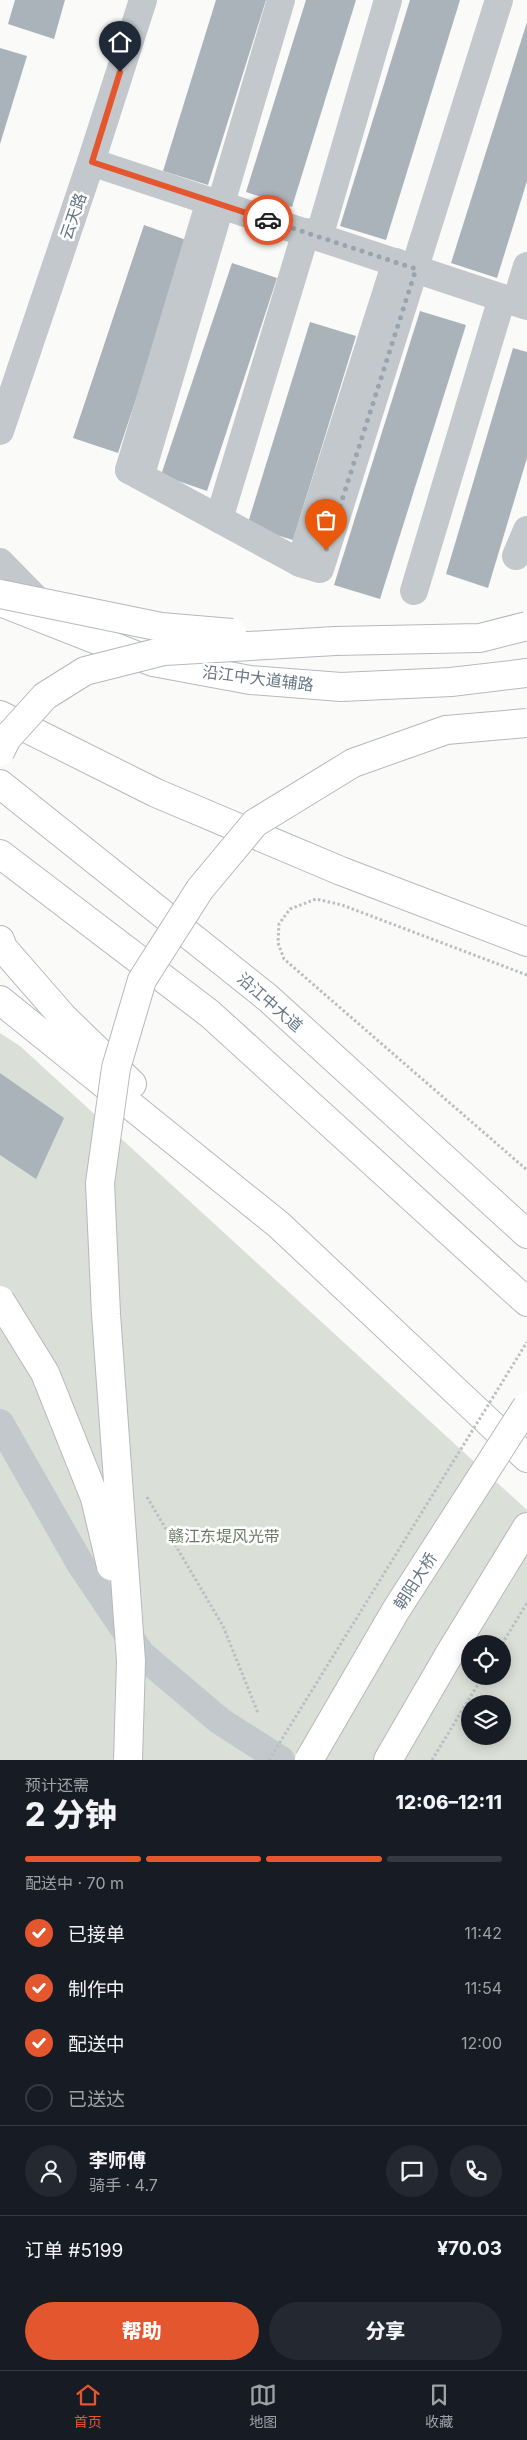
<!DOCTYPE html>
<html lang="zh">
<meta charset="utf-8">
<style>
:root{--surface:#171b24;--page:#242831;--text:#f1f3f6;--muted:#9ea1a6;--line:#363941;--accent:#e4572e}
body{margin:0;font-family:Inter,"Noto Sans SC",sans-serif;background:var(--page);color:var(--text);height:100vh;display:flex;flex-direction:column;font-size:19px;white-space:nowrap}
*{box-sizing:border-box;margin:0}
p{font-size:16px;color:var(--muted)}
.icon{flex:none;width:28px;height:28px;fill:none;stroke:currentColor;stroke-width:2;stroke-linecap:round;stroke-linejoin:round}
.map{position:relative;height:1760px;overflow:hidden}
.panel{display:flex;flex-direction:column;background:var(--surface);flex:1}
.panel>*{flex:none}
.fabs{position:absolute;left:461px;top:1635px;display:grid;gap:10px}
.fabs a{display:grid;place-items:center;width:50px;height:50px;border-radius:50%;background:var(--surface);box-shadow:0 2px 12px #0003;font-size:25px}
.pin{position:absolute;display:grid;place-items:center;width:42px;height:42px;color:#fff;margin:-51px -21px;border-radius:50% 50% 50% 0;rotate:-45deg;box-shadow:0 0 5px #0007}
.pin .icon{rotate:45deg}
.courier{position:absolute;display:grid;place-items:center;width:50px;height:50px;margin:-25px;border:4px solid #e4572e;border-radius:50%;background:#fff;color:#222;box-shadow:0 1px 6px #0007}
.summary em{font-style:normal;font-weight:800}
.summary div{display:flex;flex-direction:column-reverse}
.summary{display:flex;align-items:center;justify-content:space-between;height:85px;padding:0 25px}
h1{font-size:32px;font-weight:800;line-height:38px}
.bar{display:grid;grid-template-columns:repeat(4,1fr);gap:8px 5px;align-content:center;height:60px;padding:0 25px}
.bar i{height:6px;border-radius:4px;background:var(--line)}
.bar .selected{background:var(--accent)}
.bar p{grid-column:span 4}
.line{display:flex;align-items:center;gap:12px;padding:0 25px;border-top:1px solid var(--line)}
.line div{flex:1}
.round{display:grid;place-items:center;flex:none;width:52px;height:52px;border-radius:26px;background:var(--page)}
ol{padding:0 25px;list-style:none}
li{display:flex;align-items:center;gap:15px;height:55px}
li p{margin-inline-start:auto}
li .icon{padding:5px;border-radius:50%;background:var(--accent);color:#fff;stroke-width:4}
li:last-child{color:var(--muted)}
li i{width:28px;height:28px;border:2px solid var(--line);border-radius:50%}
.action{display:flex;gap:10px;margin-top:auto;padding:10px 25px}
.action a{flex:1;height:58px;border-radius:30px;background:var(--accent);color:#fff;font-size:20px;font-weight:800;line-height:58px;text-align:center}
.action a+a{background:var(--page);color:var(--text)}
.dock{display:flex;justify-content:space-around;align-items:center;height:70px;border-top:1px solid var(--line);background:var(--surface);font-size:14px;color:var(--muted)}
.dock a{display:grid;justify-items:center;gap:2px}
.dock .selected{color:var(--accent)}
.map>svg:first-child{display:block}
</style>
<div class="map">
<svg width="527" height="1760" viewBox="0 0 527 1760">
<rect width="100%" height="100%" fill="#fafaf8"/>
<path fill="#dadfd7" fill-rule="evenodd" d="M0,1033L20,1046L527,1510V1760H0ZM470,1644H502V1676H470ZM470,1704H502V1736H470Z"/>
<g fill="#aab3b9">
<polygon points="15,0 65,0 54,39 8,24"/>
<polygon points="216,0 266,0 208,185 163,171"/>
<polygon points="306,0 356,0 292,207 246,192"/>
<polygon points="410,0 460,0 386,240 340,226"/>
<polygon points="527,22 527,181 497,278 451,263"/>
<polygon points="0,48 27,56 0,144"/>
<polygon points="144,225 189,241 118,453 73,438"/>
<polygon points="232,263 277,278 207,491 161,475"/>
<polygon points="420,311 466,325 380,599 334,585"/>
<polygon points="310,322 356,336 293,540 247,526"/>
<polygon points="513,348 527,352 527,458 488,588 446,574"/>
<polygon points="0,1073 64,1118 36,1179 0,1155"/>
</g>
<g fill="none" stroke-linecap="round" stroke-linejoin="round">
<g stroke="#b5babe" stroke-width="30">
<polyline id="major" points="0,602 153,662 250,680 341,687 451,682 527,673"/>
</g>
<g stroke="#b4b9bd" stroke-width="30">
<g id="highway">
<polyline points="0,715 156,793 341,871 527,942"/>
<polyline points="0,784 268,998 527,1234"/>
<polyline points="0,854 210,1014 527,1302"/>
<polyline points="0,940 3,948 63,1017 132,1084"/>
<polyline points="0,1000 279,1225 527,1458"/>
<polyline points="388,1760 450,1653 527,1527"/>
</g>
</g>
<g stroke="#bbbfc2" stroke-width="3" stroke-dasharray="2.5 2.5" stroke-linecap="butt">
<polyline points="527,975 342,905 316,899 290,909 279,924 278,943 284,959 527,1170"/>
<polyline points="147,1497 223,1626 258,1713"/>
<polyline points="502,1644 527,1603"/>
<polyline points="432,1760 483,1676"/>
</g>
<g stroke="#c3c8cc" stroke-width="28">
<polyline points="91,162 527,306"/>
<polyline points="210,201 129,470 141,474 281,0"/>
<polyline points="319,237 388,0"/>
<polyline points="396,262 300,563 320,569 499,0"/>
<polyline points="516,302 527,266"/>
<polyline points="0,431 91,162 143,0"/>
<polyline points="129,470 300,563"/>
<polyline points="219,519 306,232"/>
<polyline points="527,530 516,556 527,540"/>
<polyline points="0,562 48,611"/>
<polyline points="414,591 502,298"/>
<polyline points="0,1423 81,1565 141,1654 220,1721 281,1760"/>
</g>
<use href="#major" stroke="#fff" stroke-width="28"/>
<use href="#highway" stroke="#fff" stroke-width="28"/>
<g stroke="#b4b9bd" stroke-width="30" stroke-linecap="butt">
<g id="highway-bridge">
<polyline points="0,594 161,627 232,633"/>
<polyline points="0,752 7,738 45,696 85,671 164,651 335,641 480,638 527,626"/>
<polyline points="0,1300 45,1373 95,1498 111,1566"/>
<polyline points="128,1760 131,1661 106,1314 100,1183 116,1068 142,980 200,889 255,823 353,763 446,730 527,723"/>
<polyline points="309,1760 396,1610 527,1406"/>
</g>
</g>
<polyline stroke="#bbbfc2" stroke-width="3" stroke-dasharray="2.5 2.5" stroke-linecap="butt" points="269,1760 527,1342"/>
<use href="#highway-bridge" stroke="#fff" stroke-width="28"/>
</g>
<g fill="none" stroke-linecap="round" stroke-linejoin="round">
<polyline stroke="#99a4ac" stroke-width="5" stroke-dasharray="0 9" points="268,220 416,269 326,550"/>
<polyline stroke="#e4572e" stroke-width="6" points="120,72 92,162 268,220"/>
</g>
<g text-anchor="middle" stroke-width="5" stroke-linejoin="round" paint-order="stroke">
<g font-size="16" fill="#657683" stroke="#fff">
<text transform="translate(73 216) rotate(-71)" y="6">云天路</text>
<text transform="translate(258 678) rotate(7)" y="6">沿江中大道辅路</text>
<text transform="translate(270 1002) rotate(41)" y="6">沿江中大道</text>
<text transform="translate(415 1581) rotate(-57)" y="6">朝阳大桥</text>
</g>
<g font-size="16" fill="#687a64" stroke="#fff">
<text x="224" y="1542">赣江东堤风光带</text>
</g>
</g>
</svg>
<div class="fabs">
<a><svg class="icon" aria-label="locate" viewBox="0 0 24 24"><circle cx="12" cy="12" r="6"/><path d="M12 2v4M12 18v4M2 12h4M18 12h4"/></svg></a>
<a><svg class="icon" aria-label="layers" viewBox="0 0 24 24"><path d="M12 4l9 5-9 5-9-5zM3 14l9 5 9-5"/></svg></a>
</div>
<div class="pin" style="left:326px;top:550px;background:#ea580c"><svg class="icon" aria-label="bag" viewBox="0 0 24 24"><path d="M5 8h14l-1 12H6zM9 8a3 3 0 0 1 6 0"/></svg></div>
<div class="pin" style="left:120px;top:72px;background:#1f2937"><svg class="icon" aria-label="home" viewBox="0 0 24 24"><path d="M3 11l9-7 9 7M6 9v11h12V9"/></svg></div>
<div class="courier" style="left:268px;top:220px"><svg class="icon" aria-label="car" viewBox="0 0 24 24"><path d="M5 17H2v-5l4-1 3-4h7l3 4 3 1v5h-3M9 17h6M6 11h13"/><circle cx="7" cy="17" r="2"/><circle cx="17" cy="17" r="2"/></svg></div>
</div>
<section class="panel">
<div class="summary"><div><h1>2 分钟</h1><p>预计还需</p></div><em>12:06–12:11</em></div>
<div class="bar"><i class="selected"></i><i class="selected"></i><i class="selected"></i><i></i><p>配送中 · 70 m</p></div>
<ol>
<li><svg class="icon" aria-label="check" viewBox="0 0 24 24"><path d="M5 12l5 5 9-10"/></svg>已接单<p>11:42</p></li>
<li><svg class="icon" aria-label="check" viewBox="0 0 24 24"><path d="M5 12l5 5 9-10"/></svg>制作中<p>11:54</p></li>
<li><svg class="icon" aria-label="check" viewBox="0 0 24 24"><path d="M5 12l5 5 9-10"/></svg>配送中<p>12:00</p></li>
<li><i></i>已送达</li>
</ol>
<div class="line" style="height:90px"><a class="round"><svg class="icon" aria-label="person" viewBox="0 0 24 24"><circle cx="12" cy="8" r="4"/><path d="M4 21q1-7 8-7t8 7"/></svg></a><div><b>李师傅</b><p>骑手 · 4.7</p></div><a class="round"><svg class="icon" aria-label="chat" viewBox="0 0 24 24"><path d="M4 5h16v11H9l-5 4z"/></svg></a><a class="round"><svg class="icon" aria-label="phone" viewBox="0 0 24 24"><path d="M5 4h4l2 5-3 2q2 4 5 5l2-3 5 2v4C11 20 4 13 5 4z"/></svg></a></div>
<div class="line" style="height:65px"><div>订单 #5199</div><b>¥70.03</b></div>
<div class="action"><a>帮助</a><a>分享</a></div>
</section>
<nav class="dock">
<a class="selected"><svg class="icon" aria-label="home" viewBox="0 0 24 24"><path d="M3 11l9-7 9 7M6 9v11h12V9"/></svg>首页</a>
<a><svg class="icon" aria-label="map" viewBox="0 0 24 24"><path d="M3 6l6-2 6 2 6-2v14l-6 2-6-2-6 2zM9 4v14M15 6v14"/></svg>地图</a>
<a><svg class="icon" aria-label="saved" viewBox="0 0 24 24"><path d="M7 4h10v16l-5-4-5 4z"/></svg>收藏</a>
</nav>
